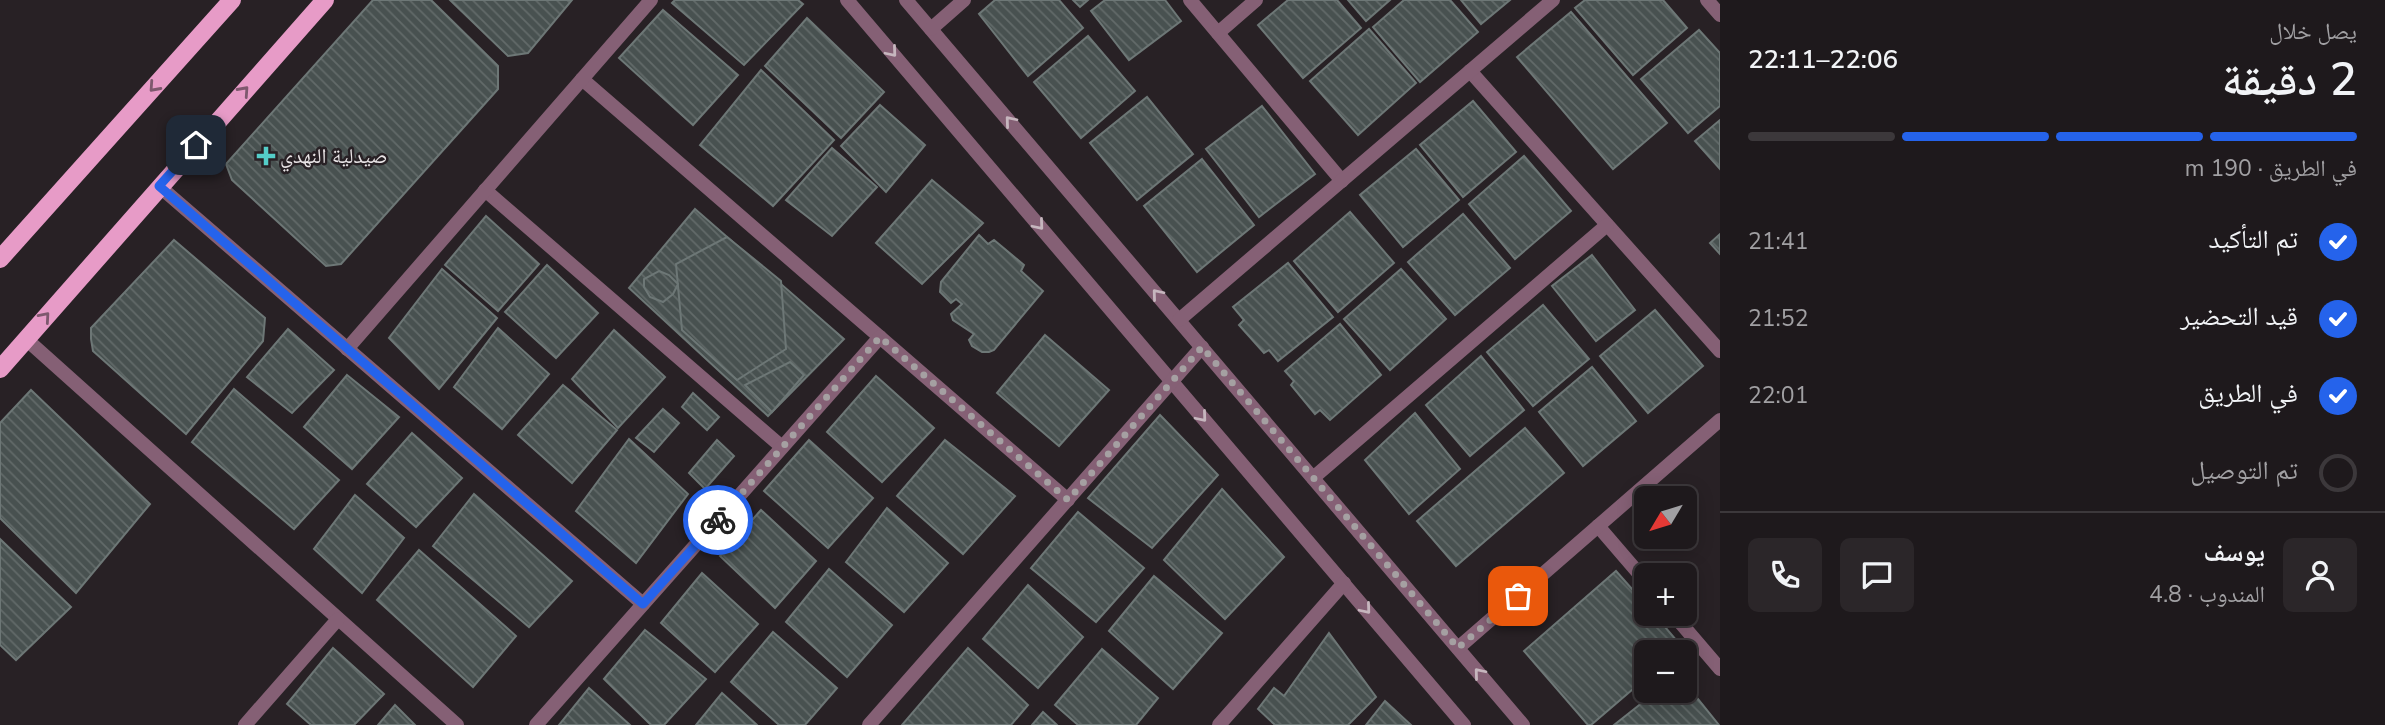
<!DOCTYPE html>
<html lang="ar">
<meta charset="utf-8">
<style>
:root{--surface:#1e191c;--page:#2b2629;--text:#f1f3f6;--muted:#a1a0a3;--line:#3c383b;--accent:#2563eb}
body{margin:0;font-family:"Nunito Sans","Noto Naskh Arabic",sans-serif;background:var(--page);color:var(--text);direction:rtl;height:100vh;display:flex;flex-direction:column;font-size:26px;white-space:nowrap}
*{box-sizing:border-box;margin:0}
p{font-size:23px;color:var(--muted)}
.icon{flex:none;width:38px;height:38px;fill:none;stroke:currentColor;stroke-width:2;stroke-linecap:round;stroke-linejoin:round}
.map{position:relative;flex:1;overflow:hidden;direction:ltr}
.drawer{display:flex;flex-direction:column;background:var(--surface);width:665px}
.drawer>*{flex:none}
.needle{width:46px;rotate:232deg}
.controls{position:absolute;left:1634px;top:486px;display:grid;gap:14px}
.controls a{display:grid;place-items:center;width:63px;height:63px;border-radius:10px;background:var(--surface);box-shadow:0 4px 18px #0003,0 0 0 2px var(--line);font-size:35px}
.pin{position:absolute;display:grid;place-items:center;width:60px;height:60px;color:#fff;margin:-30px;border-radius:14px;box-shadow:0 4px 10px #0006}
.courier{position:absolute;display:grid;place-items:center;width:70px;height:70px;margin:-35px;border:5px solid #2563eb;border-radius:50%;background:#fff;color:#222;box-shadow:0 2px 9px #0007}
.headline em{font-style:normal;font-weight:600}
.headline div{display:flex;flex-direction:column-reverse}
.headline{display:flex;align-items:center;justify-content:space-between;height:119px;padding:0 28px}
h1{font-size:46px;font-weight:600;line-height:52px}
.bar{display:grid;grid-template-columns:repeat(4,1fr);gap:10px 7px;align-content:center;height:84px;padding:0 28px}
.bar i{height:9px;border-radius:5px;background:var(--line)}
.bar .active{background:var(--accent)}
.bar p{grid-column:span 4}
.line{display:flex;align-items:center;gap:18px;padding:0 28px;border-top:2px solid var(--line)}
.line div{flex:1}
.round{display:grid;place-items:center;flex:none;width:74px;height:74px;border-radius:10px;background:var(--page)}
ol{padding:0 28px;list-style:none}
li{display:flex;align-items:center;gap:21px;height:77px}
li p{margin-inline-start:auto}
li .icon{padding:7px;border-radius:50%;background:var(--accent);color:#fff;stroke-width:4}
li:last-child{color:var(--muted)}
li i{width:38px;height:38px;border:4px solid var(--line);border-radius:50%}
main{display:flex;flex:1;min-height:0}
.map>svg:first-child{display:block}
</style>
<main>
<section class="drawer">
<div class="headline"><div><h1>2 دقيقة</h1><p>يصل خلال</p></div><em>22:06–22:11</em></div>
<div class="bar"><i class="active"></i><i class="active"></i><i class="active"></i><i></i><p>في الطريق · 190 m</p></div>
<ol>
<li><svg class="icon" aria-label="check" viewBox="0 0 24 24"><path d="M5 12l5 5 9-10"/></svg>تم التأكيد<p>21:41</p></li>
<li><svg class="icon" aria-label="check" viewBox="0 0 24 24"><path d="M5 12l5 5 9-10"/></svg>قيد التحضير<p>21:52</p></li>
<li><svg class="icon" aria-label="check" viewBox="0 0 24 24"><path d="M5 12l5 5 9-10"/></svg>في الطريق<p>22:01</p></li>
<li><i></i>تم التوصيل</li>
</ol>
<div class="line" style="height:126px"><a class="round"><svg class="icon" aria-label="person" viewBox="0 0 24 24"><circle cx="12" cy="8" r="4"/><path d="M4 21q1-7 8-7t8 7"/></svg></a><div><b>يوسف</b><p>المندوب · 4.8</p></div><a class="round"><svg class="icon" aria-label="chat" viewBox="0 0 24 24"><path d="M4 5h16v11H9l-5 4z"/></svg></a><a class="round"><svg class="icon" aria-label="phone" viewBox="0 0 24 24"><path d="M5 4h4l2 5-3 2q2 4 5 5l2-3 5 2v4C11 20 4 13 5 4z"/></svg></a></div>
</section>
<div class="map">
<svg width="1720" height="725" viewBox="0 0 1720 725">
<defs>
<pattern id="building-back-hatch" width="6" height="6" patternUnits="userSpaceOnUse" patternTransform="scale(1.75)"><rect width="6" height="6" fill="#485150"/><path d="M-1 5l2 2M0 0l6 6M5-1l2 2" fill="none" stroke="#626a69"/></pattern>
</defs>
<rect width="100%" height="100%" fill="#282125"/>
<g fill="url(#building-back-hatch)" stroke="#6d7776" stroke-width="2">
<polygon points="373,0 431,0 498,66 498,89 341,264 326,266 232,180 226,164"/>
<polygon points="450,0 572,0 528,53 508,56"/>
<polygon points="675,0 798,0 803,4 744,65 672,3"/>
<polygon points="995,0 1059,0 1083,28 1028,76 979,14"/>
<polygon points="1073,0 1088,0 1080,7"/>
<polygon points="1105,0 1165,0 1181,21 1129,60 1091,11"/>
<polygon points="1288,0 1337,0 1361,28 1303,78 1258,25"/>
<polygon points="1348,0 1390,0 1366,21"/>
<polygon points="1404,0 1450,0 1478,32 1420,82 1373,27"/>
<polygon points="1461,0 1510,0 1481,24"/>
<polygon points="1585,0 1663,0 1687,28 1633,75 1575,8"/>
<polygon points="663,10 738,75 693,125 619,58"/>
<polygon points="1571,12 1667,123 1613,169 1517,57"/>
<polygon points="807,18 884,92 841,138 765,66"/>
<polygon points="1369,29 1416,83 1358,135 1310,81"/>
<polygon points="1699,30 1720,53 1720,106 1688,133 1641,79"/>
<polygon points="1088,36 1135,91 1081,138 1034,82"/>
<polygon points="761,70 834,140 773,206 700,145"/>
<polygon points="1147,97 1193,154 1137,200 1090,143"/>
<polygon points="1473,101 1516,152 1463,197 1420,145"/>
<polygon points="880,105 925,145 886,192 841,146"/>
<polygon points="1262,106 1315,174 1259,217 1206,149"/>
<polygon points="1720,120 1720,169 1695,141"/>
<polygon points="832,148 877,187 832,236 786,200"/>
<polygon points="1416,149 1459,200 1403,247 1360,195"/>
<polygon points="1524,156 1571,211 1515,259 1469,204"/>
<polygon points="1202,159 1254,225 1197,272 1144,206"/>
<polygon points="932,180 983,223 922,284 876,243"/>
<polygon points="695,209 844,339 768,416 629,288"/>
<polygon points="1350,212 1394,263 1338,312 1294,261"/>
<polygon points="1463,214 1510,268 1455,315 1408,262"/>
<polygon points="486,216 539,264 498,311 445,265"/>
<polygon points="1720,234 1720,254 1710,243"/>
<polygon points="979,235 988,244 994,240 1024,265 1021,271 1043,291 994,350 989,352 982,352 972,346 969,340 974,334 953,320 951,314 962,304 956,299 951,303 940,292 941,282"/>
<polygon points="727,237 781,281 786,349 737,380 682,330 676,264"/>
<polygon points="174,240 265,318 263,341 186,434 93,351 91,339 91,328"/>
<polygon points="1592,255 1635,310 1596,341 1552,286"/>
<polygon points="1288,263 1333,317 1278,361 1269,350 1264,353 1239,325 1244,320 1233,307"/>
<polygon points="547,265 598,313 556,358 505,312"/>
<polygon points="442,269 497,318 439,389 389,338"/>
<polygon points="1401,269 1446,319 1390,370 1344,319"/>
<polygon points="659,271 669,275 678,284 673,294 663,302 650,297 644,287 644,279"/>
<polygon points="1543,305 1589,359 1533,406 1487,352"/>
<polygon points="1655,310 1703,366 1648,413 1600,356"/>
<polygon points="1340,324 1381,375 1330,420 1320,410 1315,414 1291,385 1294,381 1285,371"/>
<polygon points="498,328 549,374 502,429 454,387"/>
<polygon points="288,329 334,370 292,413 247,377"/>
<polygon points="614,330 665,377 618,428 572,379"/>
<polygon points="1045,335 1109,390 1059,446 997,393"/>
<polygon points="1481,356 1524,410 1470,456 1426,405"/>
<polygon points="790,362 804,375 772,412 745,385"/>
<polygon points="1592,367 1636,421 1583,466 1539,412"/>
<polygon points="347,375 399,417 352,469 304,427"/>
<polygon points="876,376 934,428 882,482 827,432"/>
<polygon points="563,385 617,430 572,483 518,435"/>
<polygon points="234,389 339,480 294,529 192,442"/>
<polygon points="31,390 150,504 76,593 0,518 0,423"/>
<polygon points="693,393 719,417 707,430 682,407"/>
<polygon points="663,409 679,423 654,452 636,438"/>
<polygon points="1415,413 1460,469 1409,514 1365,460"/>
<polygon points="1160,415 1218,475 1152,548 1088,498"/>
<polygon points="1525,428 1564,473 1456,566 1417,521"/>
<polygon points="412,433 462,478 416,527 367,484"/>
<polygon points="629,439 688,494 636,563 576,511"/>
<polygon points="717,440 734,456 705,489 689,473"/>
<polygon points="809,440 873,498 828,548 764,491"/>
<polygon points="945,440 1015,496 963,554 897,496"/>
<polygon points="1222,489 1284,557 1225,619 1164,560"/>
<polygon points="474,494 572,581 529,627 433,546"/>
<polygon points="355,495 404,538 362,593 314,549"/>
<polygon points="887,508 948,563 904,612 846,562"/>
<polygon points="761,510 816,561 775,608 720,556"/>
<polygon points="1078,512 1144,568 1096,622 1031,568"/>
<polygon points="0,539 71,607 16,660 0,645"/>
<polygon points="419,550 516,636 473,687 377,600"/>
<polygon points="829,569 892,625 847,677 786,622"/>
<polygon points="1616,571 1647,606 1647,614 1654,614 1682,647 1675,653 1647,653 1647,677 1591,725 1588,725 1524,651"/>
<polygon points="702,573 758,624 715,672 661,623"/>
<polygon points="1154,576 1222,633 1173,689 1109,631"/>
<polygon points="1028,585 1083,637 1038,688 983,639"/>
<polygon points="645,630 706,679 664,725 651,725 604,679"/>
<polygon points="773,632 837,688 805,725 779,725 731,682"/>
<polygon points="1329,633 1376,697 1348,725 1275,725 1258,709 1274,688 1284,696"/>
<polygon points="333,648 384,694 354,725 311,725 287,704"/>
<polygon points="968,648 1028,705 1011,725 902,725"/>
<polygon points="1102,649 1158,698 1136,725 1078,725 1055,705"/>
<polygon points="1685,683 1719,725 1614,725 1657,691 1685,691"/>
<polygon points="589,688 630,725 559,725"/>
<polygon points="722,693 757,725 696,725"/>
<polygon points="1385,701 1411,725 1366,725"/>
<polygon points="395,705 415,725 378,725"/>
<polygon points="1043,712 1057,725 1032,725"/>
</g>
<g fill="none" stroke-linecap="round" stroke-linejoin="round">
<g stroke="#856075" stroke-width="14">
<polyline points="847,0 1464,725"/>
<polyline points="906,0 1523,725"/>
<polyline points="1190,0 1342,181"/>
<polyline points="1707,0 1720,15"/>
<polyline points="931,29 964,0"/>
<polyline points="1218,33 1256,0"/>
<polyline points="1470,71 1720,351"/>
<polyline points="582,79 1068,500"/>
<polyline points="159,186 643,604"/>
<polyline points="485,190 782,447"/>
<polyline points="1179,320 1553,0"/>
<polyline points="26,339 457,725"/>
<polyline points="347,349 651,0"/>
<polyline points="1313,478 1607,225"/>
<polyline points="1598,526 1647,583"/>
<polyline points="1673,614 1720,669"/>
<polyline points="1458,648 1720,420"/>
<polyline points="245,725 338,619"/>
<polyline points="536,725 880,337"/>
<polyline points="869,725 1202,347"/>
<polyline points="1219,725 1344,583"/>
</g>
<g stroke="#e79bc7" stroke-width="18">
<polyline points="0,259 232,0"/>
<polyline points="0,369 325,0"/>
</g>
</g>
<defs><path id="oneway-chevron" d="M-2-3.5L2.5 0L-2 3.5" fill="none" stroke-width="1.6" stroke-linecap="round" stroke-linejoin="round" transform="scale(1.75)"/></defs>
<g stroke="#c6b6be">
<use href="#oneway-chevron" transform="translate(892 52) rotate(50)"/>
<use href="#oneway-chevron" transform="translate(1010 121) rotate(-130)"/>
<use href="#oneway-chevron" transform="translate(1039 225) rotate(50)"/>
<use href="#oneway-chevron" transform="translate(1157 294) rotate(-130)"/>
<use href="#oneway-chevron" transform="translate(1202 417) rotate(50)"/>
<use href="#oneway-chevron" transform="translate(1366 609) rotate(50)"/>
<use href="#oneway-chevron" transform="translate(1479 673) rotate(-130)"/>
</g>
<g stroke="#7e586e">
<use href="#oneway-chevron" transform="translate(154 87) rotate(132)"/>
<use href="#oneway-chevron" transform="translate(244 91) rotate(-48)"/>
<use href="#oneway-chevron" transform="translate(45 317) rotate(-49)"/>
</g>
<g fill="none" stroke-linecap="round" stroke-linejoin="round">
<polyline stroke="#a5a0a2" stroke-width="7" stroke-dasharray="0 12.6" points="718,520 880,337 1068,500 1202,347 1458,648 1518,596"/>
<polyline stroke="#2563eb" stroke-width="9" points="196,145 159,186 643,604 718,520"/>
</g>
<path fill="#54cdc8" stroke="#282125" stroke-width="2.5" d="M262.5 145.5h7v7h7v7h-7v7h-7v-7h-7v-7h7z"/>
<g text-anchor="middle" stroke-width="5" stroke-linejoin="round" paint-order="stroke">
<g font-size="21" fill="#e9e4e6" stroke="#282125" text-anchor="start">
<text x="280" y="163">صيدلية النهدي</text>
</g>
</g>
</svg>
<div class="controls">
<a><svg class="needle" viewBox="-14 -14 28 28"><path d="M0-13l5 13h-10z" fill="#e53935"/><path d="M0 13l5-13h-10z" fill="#a1a0a3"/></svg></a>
<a>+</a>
<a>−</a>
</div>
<div class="pin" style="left:1518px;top:596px;background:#ea580c"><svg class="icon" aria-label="bag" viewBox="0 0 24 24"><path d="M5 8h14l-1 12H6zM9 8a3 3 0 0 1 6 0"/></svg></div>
<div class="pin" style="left:196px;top:145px;background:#1f2937"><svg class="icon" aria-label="home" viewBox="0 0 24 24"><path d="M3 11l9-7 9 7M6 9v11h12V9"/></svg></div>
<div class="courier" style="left:718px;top:520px"><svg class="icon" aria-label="bike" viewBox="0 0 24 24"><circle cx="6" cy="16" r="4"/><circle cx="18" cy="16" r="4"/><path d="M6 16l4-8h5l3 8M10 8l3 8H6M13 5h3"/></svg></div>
</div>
</main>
